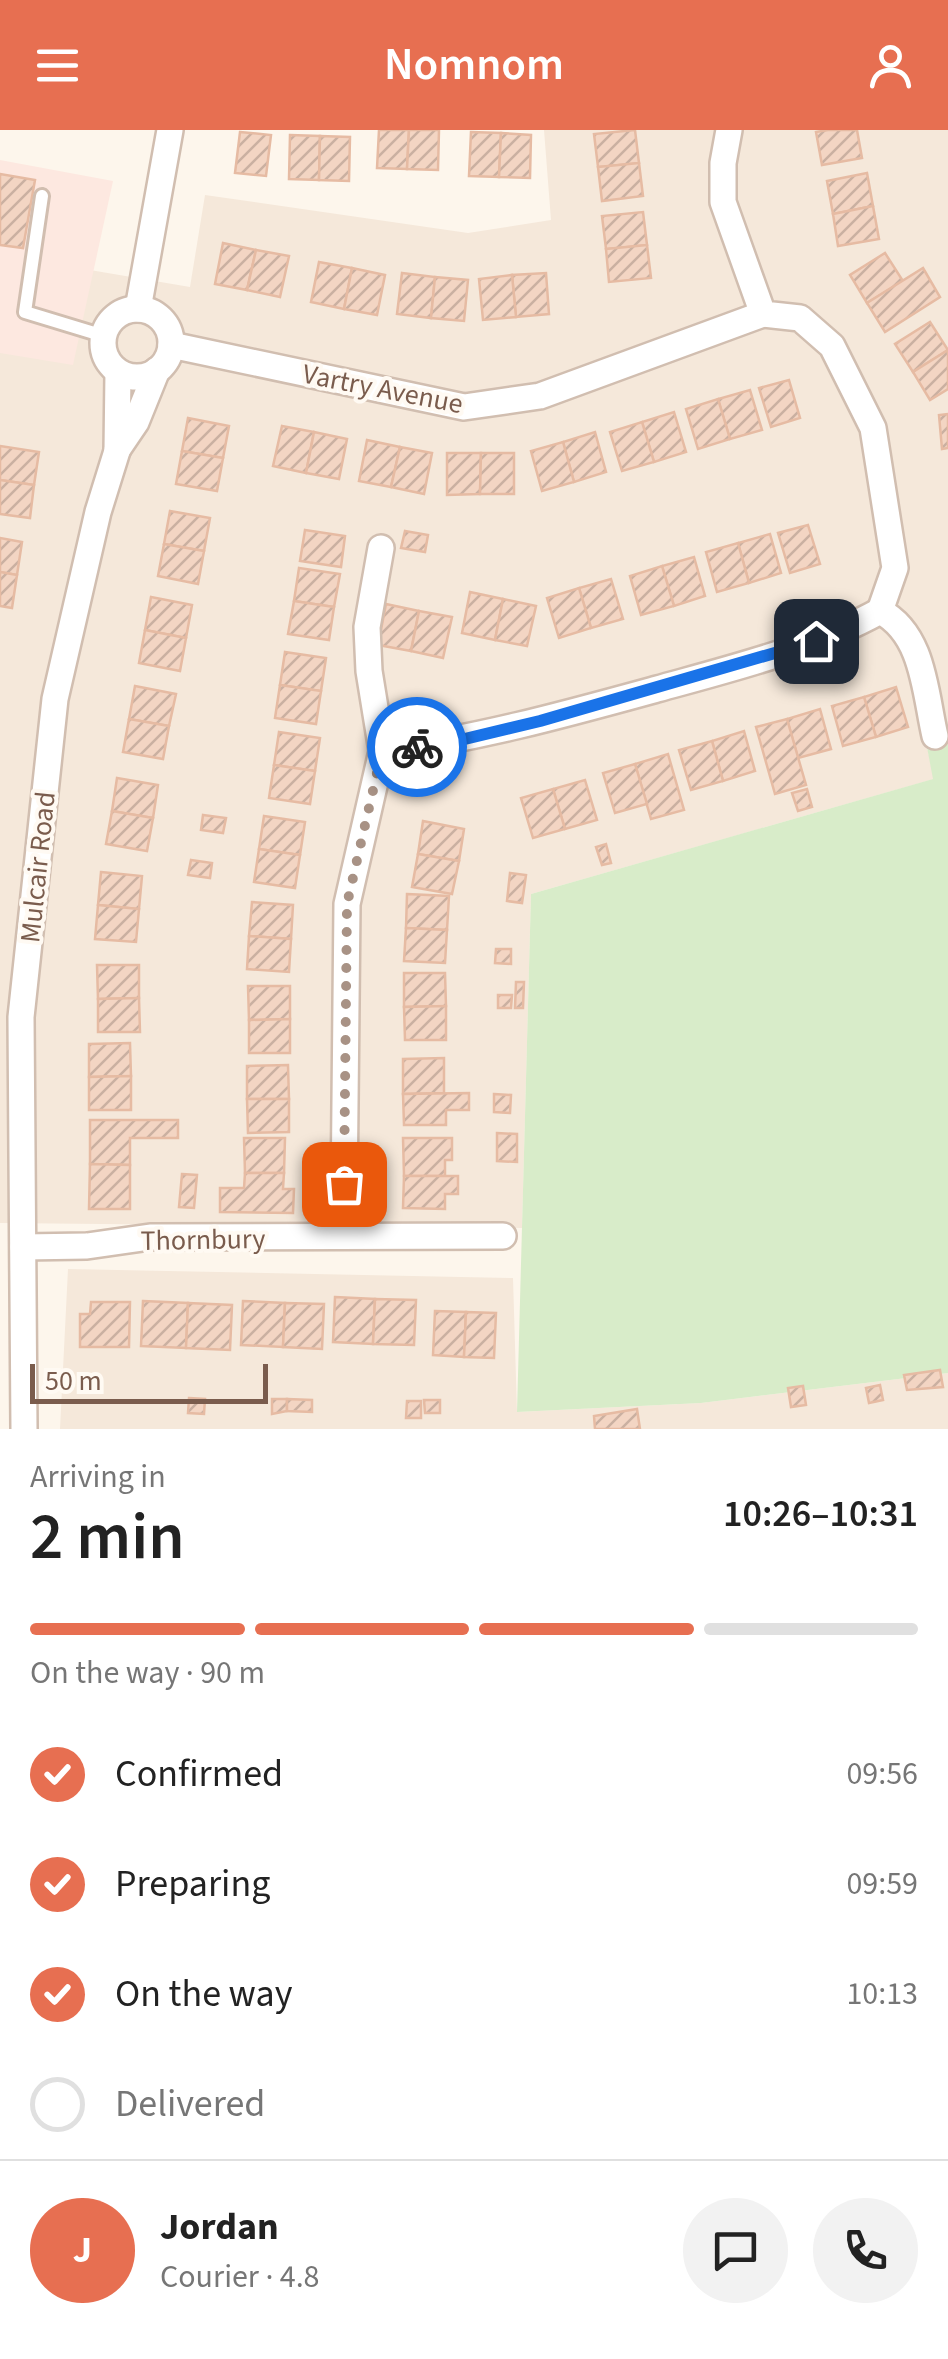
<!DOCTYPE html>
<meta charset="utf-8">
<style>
:root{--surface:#fff;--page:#f2f2f2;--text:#222;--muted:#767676;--line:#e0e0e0;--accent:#e76f51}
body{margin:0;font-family:"Source Sans 3",sans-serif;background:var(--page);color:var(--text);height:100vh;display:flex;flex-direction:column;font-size:38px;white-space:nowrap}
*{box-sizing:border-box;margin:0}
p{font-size:32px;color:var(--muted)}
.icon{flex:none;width:55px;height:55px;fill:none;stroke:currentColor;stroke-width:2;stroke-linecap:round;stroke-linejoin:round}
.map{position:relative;height:1299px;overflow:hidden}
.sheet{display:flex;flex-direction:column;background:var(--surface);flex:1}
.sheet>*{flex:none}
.scale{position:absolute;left:30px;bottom:25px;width:238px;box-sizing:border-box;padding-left:10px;border:5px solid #7a5c4d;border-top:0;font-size:28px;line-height:35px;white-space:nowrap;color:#7a5c4d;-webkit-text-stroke:8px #fffaf3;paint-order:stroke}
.pin{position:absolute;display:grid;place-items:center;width:85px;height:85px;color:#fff;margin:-42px;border-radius:20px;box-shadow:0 5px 15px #0006}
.courier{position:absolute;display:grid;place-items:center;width:100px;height:100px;margin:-50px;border:8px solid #1a73e8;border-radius:50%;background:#fff;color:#222;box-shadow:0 2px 12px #0007}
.headline em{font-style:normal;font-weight:600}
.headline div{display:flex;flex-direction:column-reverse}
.headline{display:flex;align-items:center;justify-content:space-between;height:170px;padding:0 30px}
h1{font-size:65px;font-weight:600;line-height:75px}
.bar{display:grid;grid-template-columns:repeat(4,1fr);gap:15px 10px;align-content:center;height:120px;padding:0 30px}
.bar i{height:12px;border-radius:8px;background:var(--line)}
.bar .active{background:var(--accent)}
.bar p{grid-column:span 4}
.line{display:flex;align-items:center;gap:25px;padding:0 30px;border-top:2px solid var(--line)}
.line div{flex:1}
.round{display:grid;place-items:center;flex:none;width:105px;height:105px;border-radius:52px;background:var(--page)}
ol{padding:0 30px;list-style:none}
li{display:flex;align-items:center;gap:30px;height:110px}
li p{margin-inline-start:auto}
li .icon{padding:10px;border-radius:50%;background:var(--accent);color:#fff;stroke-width:4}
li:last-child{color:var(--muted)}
li i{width:55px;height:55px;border:5px solid var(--line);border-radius:50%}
header{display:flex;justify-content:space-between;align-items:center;height:130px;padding:0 30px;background:var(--accent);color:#fff;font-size:45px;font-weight:600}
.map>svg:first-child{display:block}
</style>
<header><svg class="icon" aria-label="menu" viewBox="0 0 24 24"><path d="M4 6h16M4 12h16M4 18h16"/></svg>Nomnom<svg class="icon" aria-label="person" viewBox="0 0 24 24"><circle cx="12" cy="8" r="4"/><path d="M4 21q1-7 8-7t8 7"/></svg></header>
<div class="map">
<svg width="948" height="1299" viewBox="0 0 948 1299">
<defs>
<pattern id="building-hatch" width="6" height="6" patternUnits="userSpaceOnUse" patternTransform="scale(2.5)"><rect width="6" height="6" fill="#f3d5c3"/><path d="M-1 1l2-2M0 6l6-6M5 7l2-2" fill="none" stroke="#cab0a1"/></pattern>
</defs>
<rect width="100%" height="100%" fill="#fdf6ec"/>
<g fill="#f5e8da">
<polygon points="544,0 948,0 948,609 926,612 934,649 531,764 522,1098 0,1093 0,216 90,140 190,157 205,65 468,103 551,90"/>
<polygon points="68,1139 513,1148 517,1282 701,1273 948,1243 948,1299 60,1299"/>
</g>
<polygon fill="#fde8e0" points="0,30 113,51 73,235 0,223"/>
<polygon fill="#d8ecc9" points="948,609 948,1243 701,1273 517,1282 531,764 933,649 926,612"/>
<g fill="url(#building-hatch)" stroke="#e6bba3" stroke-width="2.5">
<polygon points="379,0 409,0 407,39 377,38"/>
<polygon points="409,0 439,0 438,40 407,39"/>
<polygon points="635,0 639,33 598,37 594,4"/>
<polygon points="828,0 857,0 862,28 822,35 816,2"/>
<polygon points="240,2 271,5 266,46 235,43"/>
<polygon points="471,2 501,3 499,47 469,46"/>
<polygon points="501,3 531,5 530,48 499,47"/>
<polygon points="290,5 320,6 319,50 289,49"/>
<polygon points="320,6 350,7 349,51 319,50"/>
<polygon points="639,33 643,66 602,71 598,37"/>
<polygon points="867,43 873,76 833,84 827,51"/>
<polygon points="0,44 35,50 23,118 0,115"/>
<polygon points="873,76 879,109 838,116 833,84"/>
<polygon points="643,82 647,115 606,119 602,86"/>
<polygon points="223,113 256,120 247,160 215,154"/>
<polygon points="647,115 651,148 609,152 606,119"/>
<polygon points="256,120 289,126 280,167 247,160"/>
<polygon points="885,123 903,151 867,173 850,145"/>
<polygon points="319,132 352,138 344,179 311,172"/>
<polygon points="352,138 385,145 377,185 344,179"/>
<polygon points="923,138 940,167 885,202 867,173"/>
<polygon points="402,143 435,147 431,188 397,184"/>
<polygon points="546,143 549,184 516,187 512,145"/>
<polygon points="512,145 516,187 483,190 479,149"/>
<polygon points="435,147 468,150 464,191 431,188"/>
<polygon points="930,192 948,220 913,242 895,214"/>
<polygon points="948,220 948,259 930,270 913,242"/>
<polygon points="789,250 800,288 771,297 759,258"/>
<polygon points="750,260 762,300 730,309 718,269"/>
<polygon points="718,269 730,309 698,319 686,279"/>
<polygon points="674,282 686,322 654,332 642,292"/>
<polygon points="948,284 948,318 942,319 939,285"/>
<polygon points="188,288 229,296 223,328 182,321"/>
<polygon points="642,292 654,332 622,341 610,302"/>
<polygon points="282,296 314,302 306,343 273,336"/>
<polygon points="314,302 347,309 339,349 306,343"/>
<polygon points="595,302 606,342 574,352 563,312"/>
<polygon points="367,310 400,317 391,357 359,351"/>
<polygon points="563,312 574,352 542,361 531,321"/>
<polygon points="0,316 39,322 34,355 0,350"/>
<polygon points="400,317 432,323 424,364 391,357"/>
<polygon points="182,321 223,328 217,361 176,354"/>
<polygon points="447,323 481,323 480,364 447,365"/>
<polygon points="481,323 514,323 514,364 480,364"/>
<polygon points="0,350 34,355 30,388 0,384"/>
<polygon points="170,381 210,388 204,421 164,414"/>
<polygon points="808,395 820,434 790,443 778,403"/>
<polygon points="305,400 345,406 341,437 300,431"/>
<polygon points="405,401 428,405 425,422 401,418"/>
<polygon points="770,404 781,443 749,453 738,413"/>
<polygon points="0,408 22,412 17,445 0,442"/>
<polygon points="738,413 749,453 717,462 706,422"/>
<polygon points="164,414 204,421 198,454 158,446"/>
<polygon points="694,427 705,466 674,476 662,436"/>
<polygon points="662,436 674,476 641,485 630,446"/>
<polygon points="299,438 340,444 334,477 294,471"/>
<polygon points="0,442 17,445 12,478 0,476"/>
<polygon points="611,449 623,489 591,498 579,458"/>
<polygon points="579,458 591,498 559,508 547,468"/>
<polygon points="470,462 503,469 495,510 462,503"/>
<polygon points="151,467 192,475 186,508 145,500"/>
<polygon points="503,469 536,476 527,516 495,510"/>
<polygon points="294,471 334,477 329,510 288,504"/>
<polygon points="386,474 419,481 411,521 378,515"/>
<polygon points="419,481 452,487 443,528 411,521"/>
<polygon points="145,500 186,508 180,541 139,533"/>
<polygon points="285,522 326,528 321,561 280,555"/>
<polygon points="280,555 321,561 316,594 275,588"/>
<polygon points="135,556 176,564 169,596 129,589"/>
<polygon points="896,557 908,597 876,607 864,567"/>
<polygon points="864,567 876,607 843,616 832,576"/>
<polygon points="820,579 831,619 798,628 787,589"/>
<polygon points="129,589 169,596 163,629 123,622"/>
<polygon points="787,589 806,655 775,664 756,597"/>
<polygon points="744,601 755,641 723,651 712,611"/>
<polygon points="279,602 320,608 315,641 274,635"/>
<polygon points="712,611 723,651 691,660 679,620"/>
<polygon points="668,624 684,680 651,689 635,634"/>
<polygon points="635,634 647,674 615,683 603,643"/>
<polygon points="274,635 315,641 310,674 269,668"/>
<polygon points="117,648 158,655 153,688 112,681"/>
<polygon points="585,650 597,690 565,699 553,659"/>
<polygon points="553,659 565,699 533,708 521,668"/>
<polygon points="807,659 812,677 798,681 792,663"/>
<polygon points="112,681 153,688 147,721 106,714"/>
<polygon points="203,685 226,688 223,703 201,700"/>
<polygon points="264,686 305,692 300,725 259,719"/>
<polygon points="423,691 464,699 459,731 418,724"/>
<polygon points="606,714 611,733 602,735 596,717"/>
<polygon points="259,719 300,725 295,758 254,752"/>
<polygon points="418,724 459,731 452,764 412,757"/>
<polygon points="191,730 212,733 210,748 188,745"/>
<polygon points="101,742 142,746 139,779 98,775"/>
<polygon points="510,743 526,745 522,773 507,771"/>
<polygon points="407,764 449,766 447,800 406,798"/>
<polygon points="252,772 293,775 291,809 249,806"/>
<polygon points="98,775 139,779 136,812 95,809"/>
<polygon points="406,798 447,800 445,833 404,831"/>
<polygon points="249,806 291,809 289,842 247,839"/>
<polygon points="496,819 511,819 511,834 495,833"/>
<polygon points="97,835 139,835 139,868 98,869"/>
<polygon points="404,843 445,843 446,876 404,877"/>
<polygon points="516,852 524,852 523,878 515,878"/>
<polygon points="248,856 290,856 290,889 249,890"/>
<polygon points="498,865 512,865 511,878 498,878"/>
<polygon points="139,868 140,902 98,902 98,869"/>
<polygon points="446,876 446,910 405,910 404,877"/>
<polygon points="290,889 290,923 249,923 249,890"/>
<polygon points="130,913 131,946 89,947 89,914"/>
<polygon points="444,928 444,963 403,964 403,929"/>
<polygon points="288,935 289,969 247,969 247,936"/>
<polygon points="131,946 131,980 89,980 89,947"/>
<polygon points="469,963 469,980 446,980 446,995 404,995 403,964"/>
<polygon points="494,964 511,965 510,983 494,982"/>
<polygon points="247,969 289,969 289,1002 248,1003"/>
<polygon points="90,990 178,990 178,1008 130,1008 130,1035 90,1034"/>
<polygon points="497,1003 517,1004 517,1032 497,1031"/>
<polygon points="244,1008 285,1008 284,1043 245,1043"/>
<polygon points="403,1008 452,1008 452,1030 445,1030 445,1046 404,1046"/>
<polygon points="90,1034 130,1035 130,1079 89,1079"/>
<polygon points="245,1043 284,1043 283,1059 294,1059 293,1083 220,1082 220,1058 244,1058"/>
<polygon points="182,1044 197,1045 194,1078 179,1077"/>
<polygon points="404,1046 458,1046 458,1064 445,1064 445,1079 403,1078"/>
<polygon points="335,1167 375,1169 373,1214 333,1212"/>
<polygon points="375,1169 416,1170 414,1215 373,1214"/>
<polygon points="143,1171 188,1173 186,1218 141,1216"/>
<polygon points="243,1171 285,1173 283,1217 241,1215"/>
<polygon points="91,1172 130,1172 129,1217 80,1217 80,1184 90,1184"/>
<polygon points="188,1173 232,1175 230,1220 186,1218"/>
<polygon points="285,1173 324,1174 322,1219 283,1217"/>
<polygon points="435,1181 466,1182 464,1227 433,1225"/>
<polygon points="466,1182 496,1183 494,1228 464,1227"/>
<polygon points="940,1240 943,1257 907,1260 904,1245"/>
<polygon points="880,1255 883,1270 869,1273 866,1258"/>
<polygon points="803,1256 806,1275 791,1277 788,1258"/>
<polygon points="189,1268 205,1269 204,1284 188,1283"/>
<polygon points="272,1269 287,1269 287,1281 272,1284"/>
<polygon points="287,1269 312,1270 312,1282 287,1281"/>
<polygon points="424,1270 440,1270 440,1283 425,1283"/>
<polygon points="407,1271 421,1271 421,1288 406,1288"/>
<polygon points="637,1279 640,1299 595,1299 594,1286"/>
</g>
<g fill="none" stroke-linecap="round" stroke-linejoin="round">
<g stroke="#d1beb0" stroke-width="18">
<polyline id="service" points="42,66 25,182 104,206"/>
</g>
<g stroke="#d1beb0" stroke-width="30">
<g id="minor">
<path d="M729,0L723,33V72L763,184L800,188L832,216L873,298L895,438L880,481C924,504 925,563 935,606"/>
<circle cx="137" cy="213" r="34"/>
<polyline points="138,179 170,0"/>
<polyline points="171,215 464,277 540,266 763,184"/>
<polyline points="117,320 136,292 157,240"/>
<path d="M382,621C476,609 566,584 657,559C733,538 811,519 880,481"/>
<polyline points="344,1072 347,774 382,621 369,541 367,497 381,418"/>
<polyline points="23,1117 87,1116 150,1107 503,1106"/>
<polyline points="24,1299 21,887 55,569 98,382 117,321 118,242"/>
</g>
</g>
<use href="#service" stroke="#fff" stroke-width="12"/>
<use href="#minor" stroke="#fff" stroke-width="25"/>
</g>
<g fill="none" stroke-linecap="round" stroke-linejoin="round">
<polyline stroke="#a89285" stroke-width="10" stroke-dasharray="0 18" points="344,1054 347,774 382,621 417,617"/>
<polyline stroke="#1a73e8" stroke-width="12" points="417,617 448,613 540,591 816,511"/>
</g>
<g text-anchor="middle" stroke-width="8" stroke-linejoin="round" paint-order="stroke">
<g font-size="28" fill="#7a5c4d" stroke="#fffaf3">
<text transform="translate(383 258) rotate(11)" y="10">Vartry Avenue</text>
<text transform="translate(37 737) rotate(-84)" y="10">Mulcair Road</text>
<text transform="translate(203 1109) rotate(-1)" y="10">Thornbury</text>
</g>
</g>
</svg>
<div class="scale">50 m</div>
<div class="pin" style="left:344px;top:1054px;background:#ea580c"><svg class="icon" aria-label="bag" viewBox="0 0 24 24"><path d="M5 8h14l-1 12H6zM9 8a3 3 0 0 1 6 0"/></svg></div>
<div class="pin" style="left:816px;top:511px;background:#1f2937"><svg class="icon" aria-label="home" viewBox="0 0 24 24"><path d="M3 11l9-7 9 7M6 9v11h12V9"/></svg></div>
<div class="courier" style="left:417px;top:617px"><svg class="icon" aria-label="bike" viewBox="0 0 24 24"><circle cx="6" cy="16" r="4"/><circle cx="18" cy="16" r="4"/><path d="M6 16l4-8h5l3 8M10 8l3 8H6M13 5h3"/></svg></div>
</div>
<section class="sheet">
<div class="headline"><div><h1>2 min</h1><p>Arriving in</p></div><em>10:26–10:31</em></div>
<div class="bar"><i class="active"></i><i class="active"></i><i class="active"></i><i></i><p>On the way · 90 m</p></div>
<ol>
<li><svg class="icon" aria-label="check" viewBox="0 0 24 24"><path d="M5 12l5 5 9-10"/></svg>Confirmed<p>09:56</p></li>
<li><svg class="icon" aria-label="check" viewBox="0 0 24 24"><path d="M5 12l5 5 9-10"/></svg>Preparing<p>09:59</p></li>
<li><svg class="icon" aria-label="check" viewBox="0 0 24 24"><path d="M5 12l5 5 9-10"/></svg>On the way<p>10:13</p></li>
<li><i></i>Delivered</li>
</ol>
<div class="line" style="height:180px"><b class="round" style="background:var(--accent);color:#fff">J</b><div><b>Jordan</b><p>Courier · 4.8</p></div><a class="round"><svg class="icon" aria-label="chat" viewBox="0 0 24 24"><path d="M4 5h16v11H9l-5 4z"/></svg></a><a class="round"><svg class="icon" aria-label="phone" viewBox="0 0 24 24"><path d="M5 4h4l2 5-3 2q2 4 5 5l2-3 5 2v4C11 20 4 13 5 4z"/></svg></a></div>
</section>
